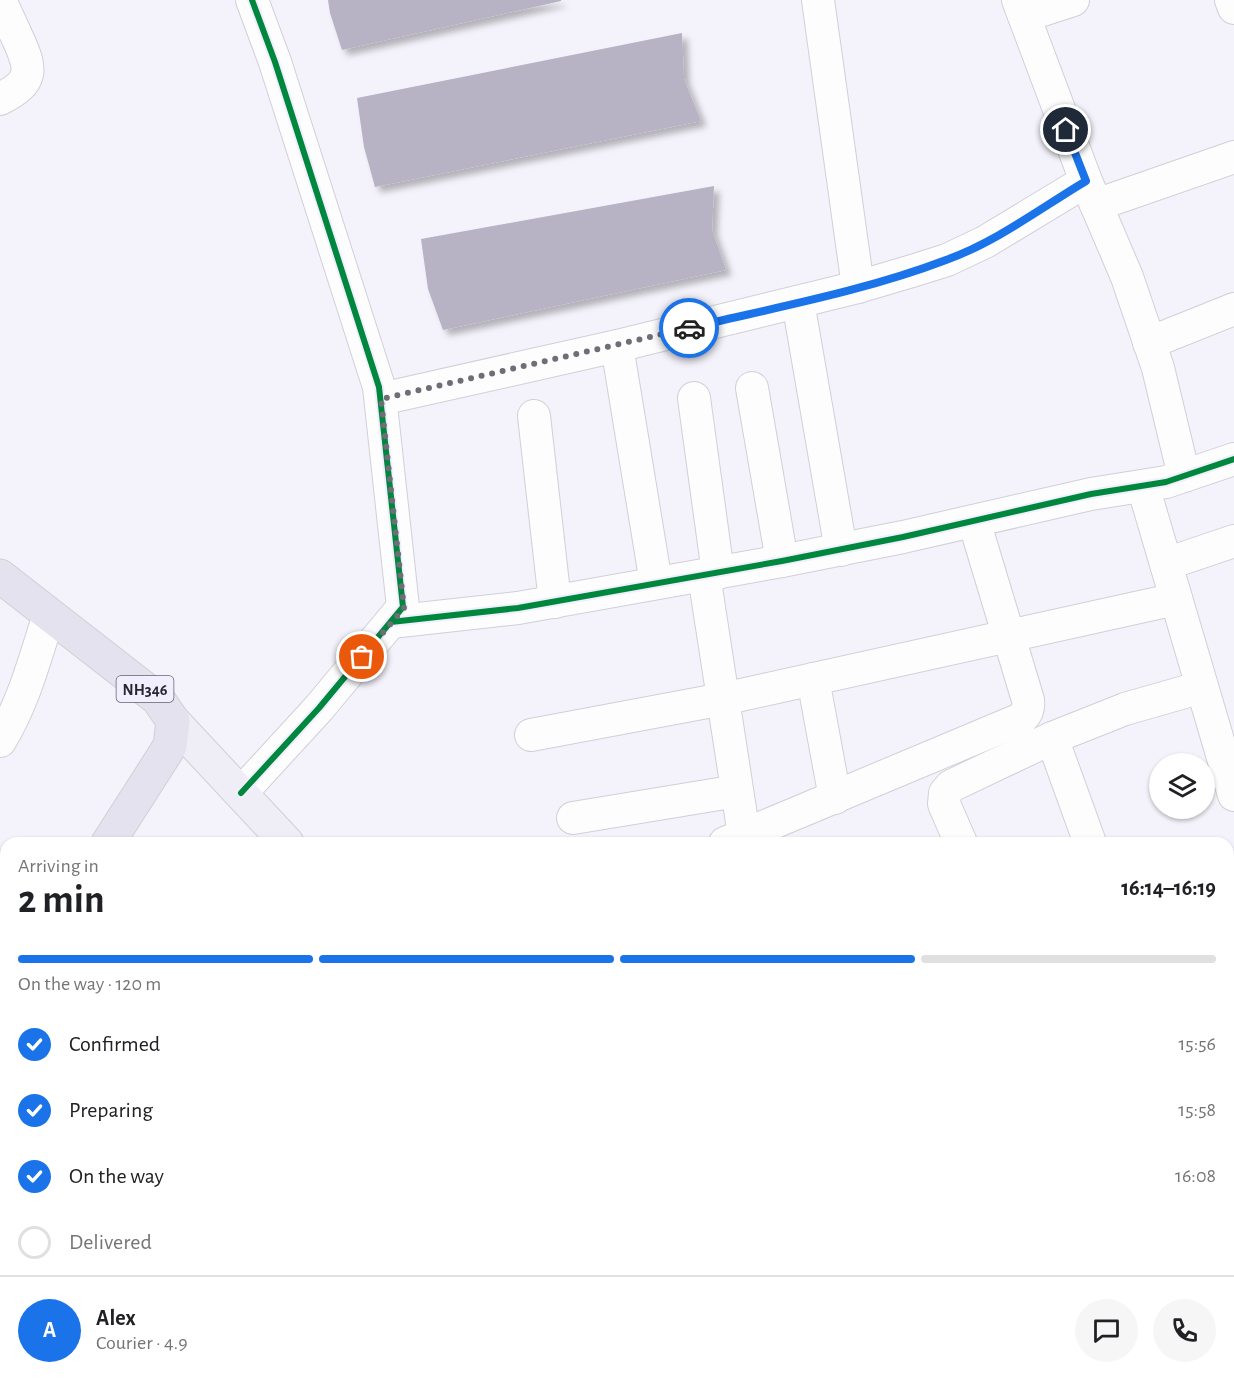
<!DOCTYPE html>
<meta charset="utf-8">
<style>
:root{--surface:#fff;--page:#f6f6f6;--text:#202124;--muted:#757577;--line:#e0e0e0;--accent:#1a73e8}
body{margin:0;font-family:"Alegreya Sans",sans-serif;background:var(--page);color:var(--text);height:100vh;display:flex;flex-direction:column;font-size:22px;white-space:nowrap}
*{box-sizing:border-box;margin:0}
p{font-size:20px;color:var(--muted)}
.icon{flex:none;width:33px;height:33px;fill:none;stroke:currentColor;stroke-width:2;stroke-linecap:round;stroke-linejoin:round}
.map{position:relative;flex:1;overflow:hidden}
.side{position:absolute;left:0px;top:837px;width:1234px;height:560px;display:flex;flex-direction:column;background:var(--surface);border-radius:18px 18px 0 0;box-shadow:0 2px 4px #0004}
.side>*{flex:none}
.fabs{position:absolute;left:1149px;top:753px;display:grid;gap:12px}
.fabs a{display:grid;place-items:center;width:66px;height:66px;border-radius:50%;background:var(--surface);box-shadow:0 2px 4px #0004;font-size:30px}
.pin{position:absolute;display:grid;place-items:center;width:51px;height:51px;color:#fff;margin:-26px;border:3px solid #fff;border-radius:50%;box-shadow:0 2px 6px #0007}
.courier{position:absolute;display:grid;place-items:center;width:60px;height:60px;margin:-30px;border:4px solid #1a73e8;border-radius:50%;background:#fff;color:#222;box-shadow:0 2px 8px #0007}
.headline em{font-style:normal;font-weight:700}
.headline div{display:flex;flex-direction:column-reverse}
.headline{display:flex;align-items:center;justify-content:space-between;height:102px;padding:0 18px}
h1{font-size:39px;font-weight:700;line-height:45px}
.bar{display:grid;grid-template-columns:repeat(4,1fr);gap:9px 6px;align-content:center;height:72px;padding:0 18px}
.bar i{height:8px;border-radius:4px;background:var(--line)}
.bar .on{background:var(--accent)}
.bar p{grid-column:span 4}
.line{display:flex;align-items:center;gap:15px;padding:0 18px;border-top:2px solid var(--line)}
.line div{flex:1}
.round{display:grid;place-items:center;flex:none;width:63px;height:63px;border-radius:32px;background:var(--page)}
ol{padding:0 18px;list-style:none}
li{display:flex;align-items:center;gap:18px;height:66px}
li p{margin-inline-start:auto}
li .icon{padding:6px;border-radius:50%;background:var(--accent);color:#fff;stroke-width:4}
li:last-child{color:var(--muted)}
li i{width:33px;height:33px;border:3px solid var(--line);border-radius:50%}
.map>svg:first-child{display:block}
</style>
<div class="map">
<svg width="1234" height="1396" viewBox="0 0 1234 1396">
<defs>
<filter id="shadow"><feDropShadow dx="5.5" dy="5.5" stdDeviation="3" flood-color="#0004"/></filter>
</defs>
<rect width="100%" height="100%" fill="#f4f2fa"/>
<g fill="#b7b2c4" filter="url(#shadow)">
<polygon points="328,0 561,0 561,1 342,50 330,13"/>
<polygon points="682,33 684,79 701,121 375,187 364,147 357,98"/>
<polygon points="714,186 712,230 726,270 443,330 428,289 421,239"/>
</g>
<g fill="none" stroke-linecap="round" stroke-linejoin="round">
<g stroke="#d1cfd8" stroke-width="34">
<g id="minor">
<polyline points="818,0 858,287"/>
<polyline points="1018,0 1086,181 1127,277 1158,368 1184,476"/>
<polyline points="1231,0 1234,8"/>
<polyline points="1024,16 1073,0"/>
<path d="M0,99C34,82 32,70 18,39C12,26 6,13 0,0"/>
<polyline points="1096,205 1234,157"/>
<polyline points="798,302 841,550"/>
<polyline points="1149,343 1234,309"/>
<polyline points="617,346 656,583"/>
<polyline points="752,388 782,561"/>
<polyline points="694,398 718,573"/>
<polyline points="381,399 617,346 858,287 912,271 947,260 985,242 1086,181"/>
<polyline points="534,416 555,602"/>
<polyline points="1143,486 1234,795"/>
<polyline points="1166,564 1234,541"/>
<polyline points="704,575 744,835"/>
<polyline points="391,622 518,608 782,561 903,537 1091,494 1166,482 1234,459"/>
<polyline points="813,679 835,798"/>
<polyline points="531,735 723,699 1176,599"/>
<polyline points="1052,738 1090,843"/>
<path d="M0,741C24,702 35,658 49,615"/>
<polyline points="241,793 319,708 403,607 379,387 275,62 252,0"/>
<polyline points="573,818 737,791"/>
<path d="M725,843L1021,719C1027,713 1029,709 1028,700L974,521"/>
<polyline points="961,843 944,804 945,793 951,786 1052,738 1125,709 1202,687"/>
<polyline points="0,950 6,953"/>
<polyline points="1228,983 1234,981"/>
<polyline points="1228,1027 1234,1039"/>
<polyline points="1228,1078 1234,1075"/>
<polyline points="0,1313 6,1310"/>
</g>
</g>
<g stroke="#d0cfd4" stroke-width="35">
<g id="major">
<polyline points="173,721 287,843"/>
<polyline points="670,1390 674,1396"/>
</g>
</g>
<g stroke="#d0cfd4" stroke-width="35">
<g id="highway">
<polyline points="0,576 158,699 173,721 170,746 108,843"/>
<polyline points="0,1021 6,1010"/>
</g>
</g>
<use href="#minor" stroke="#fdfdfe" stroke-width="32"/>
<use href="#major" stroke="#efedf6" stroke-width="33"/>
<use href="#highway" stroke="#e5e2ef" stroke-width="33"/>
<g stroke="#f1effe" stroke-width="10">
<g id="cycleway">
<polyline points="391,622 518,608 782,561 903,537 1091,494 1166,482 1234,459"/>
<polyline points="241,793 319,708 403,607 379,387 275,62 252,0"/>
</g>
</g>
<use href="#cycleway" stroke="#00873e" stroke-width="6"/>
</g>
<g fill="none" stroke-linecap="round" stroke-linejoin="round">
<polyline stroke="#6f6e77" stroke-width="6" stroke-dasharray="0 10.8" points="362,657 404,608 381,399 689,328"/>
<path stroke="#1a73e8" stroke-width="8" d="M689,328C773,308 865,291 946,260C996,242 1041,208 1086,181L1066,130"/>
</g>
<g text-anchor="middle" stroke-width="4.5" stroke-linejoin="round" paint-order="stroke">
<rect fill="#f1effe" stroke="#64636e" stroke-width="1.5" x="116.5" y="676" width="57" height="26" rx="4.5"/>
<g font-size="16" font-weight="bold" fill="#282730">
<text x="145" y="695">NH346</text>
</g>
</g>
</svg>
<div class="fabs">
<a><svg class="icon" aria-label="layers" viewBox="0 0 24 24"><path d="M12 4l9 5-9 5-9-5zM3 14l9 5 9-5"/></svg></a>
</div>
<div class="pin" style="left:362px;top:657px;background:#ea580c"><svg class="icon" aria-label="bag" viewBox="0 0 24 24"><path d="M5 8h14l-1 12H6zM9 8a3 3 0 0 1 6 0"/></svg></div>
<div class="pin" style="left:1066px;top:130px;background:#1f2937"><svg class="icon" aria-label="home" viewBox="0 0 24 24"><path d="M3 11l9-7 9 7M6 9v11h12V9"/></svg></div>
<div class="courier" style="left:689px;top:328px"><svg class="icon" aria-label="car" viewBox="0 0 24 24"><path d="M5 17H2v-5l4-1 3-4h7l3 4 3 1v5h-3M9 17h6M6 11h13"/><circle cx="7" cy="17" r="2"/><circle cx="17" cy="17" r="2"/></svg></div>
<section class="side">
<div class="headline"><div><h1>2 min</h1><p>Arriving in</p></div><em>16:14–16:19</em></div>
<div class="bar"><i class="on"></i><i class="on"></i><i class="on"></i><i></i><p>On the way · 120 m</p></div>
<ol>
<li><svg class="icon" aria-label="check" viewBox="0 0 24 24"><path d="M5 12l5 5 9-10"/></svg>Confirmed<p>15:56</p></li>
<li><svg class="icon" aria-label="check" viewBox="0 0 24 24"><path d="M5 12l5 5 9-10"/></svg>Preparing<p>15:58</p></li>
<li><svg class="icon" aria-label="check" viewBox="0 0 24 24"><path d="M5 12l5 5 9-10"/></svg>On the way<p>16:08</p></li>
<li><i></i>Delivered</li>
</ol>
<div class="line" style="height:108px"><b class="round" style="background:var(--accent);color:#fff">A</b><div><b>Alex</b><p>Courier · 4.9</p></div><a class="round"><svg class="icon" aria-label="chat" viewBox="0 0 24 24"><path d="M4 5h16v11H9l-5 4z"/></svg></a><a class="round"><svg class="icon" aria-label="phone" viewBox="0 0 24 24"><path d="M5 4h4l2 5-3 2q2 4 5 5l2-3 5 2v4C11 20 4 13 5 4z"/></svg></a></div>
</section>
</div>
